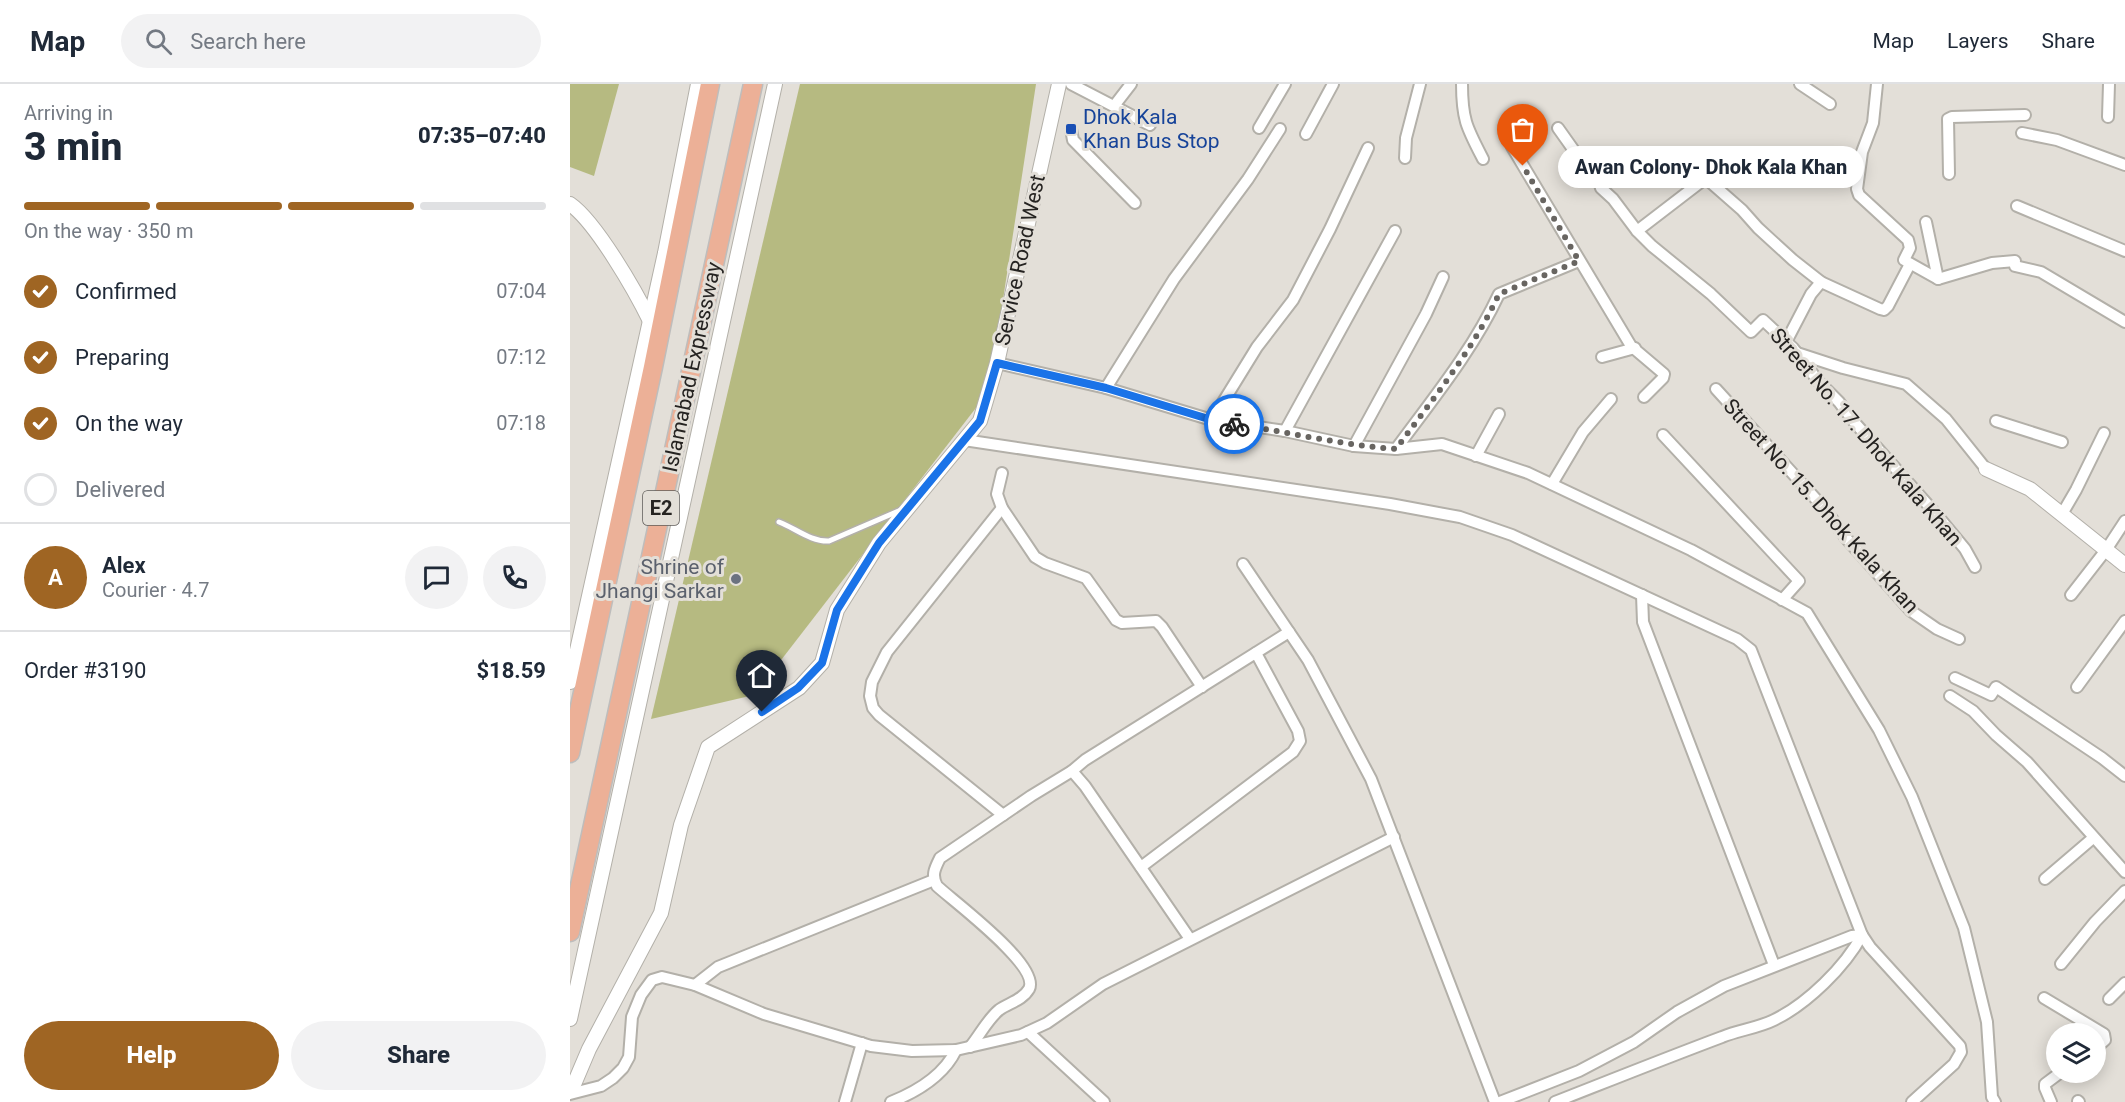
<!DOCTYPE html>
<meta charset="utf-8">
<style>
:root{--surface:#fff;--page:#f2f2f3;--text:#1f2937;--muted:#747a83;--line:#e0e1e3;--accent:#9f6523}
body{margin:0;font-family:Roboto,sans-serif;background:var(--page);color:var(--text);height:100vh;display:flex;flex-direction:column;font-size:22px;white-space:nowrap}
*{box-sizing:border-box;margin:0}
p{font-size:20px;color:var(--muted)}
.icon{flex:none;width:33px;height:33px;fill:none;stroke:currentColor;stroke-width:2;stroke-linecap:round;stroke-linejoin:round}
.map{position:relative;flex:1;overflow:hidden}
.panel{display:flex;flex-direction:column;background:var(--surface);width:570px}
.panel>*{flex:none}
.buttons{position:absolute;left:1476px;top:939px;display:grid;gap:12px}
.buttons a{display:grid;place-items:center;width:60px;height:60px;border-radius:50%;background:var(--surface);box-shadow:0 3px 15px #0003;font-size:30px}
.pin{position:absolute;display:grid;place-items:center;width:51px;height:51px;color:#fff;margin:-62px -26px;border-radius:50% 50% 50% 0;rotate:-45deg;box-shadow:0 0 6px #0007}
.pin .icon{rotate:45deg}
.courier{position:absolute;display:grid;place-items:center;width:60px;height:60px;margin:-30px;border:4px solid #1a73e8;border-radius:50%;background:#fff;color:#222;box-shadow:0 2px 8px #0007}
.bubble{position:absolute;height:42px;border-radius:21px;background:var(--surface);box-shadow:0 3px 15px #0003;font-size:20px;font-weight:800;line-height:42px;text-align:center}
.overview em{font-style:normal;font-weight:800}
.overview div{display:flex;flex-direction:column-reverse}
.overview{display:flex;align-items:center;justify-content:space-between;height:102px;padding:0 24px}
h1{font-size:39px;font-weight:800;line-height:45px}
.bar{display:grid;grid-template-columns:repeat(4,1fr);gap:9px 6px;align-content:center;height:72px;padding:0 24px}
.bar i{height:8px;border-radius:4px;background:var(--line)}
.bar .active{background:var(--accent)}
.bar p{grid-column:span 4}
.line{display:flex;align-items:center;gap:15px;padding:0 24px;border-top:2px solid var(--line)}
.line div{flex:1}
.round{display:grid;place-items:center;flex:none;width:63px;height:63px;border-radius:32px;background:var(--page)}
ol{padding:0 24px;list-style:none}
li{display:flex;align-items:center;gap:18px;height:66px}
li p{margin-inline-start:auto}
li .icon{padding:6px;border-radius:50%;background:var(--accent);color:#fff;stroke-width:4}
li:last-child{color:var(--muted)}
li i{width:33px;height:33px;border:3px solid var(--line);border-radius:50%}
.cta{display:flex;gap:12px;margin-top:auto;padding:12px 24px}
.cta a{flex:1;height:69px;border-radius:36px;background:var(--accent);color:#fff;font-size:24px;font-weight:800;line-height:69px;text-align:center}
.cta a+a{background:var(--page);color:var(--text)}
header{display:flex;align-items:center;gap:36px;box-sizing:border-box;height:84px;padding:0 30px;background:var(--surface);border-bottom:2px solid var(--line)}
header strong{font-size:28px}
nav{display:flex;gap:33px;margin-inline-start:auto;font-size:21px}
.search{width:420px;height:54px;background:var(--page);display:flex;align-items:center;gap:15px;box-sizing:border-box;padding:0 21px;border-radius:33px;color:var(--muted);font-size:22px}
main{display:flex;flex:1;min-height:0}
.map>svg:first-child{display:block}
</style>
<header>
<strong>Map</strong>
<div class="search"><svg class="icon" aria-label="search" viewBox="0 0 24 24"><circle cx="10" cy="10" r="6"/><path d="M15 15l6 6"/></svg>Search here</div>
<nav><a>Map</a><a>Layers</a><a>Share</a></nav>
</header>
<main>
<section class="panel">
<div class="overview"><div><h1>3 min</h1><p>Arriving in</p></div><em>07:35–07:40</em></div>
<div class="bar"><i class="active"></i><i class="active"></i><i class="active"></i><i></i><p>On the way · 350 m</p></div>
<ol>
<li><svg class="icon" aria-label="check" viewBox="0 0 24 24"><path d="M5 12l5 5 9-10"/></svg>Confirmed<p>07:04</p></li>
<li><svg class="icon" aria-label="check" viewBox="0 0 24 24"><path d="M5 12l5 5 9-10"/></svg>Preparing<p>07:12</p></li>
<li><svg class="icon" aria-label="check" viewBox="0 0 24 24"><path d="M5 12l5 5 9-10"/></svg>On the way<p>07:18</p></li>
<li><i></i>Delivered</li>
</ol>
<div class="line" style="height:108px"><b class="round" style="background:var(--accent);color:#fff">A</b><div><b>Alex</b><p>Courier · 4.7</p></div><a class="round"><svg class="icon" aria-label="chat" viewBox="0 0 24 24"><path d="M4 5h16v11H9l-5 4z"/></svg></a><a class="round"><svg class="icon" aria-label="phone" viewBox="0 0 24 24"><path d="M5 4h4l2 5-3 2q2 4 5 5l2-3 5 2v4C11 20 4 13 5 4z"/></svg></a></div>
<div class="line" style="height:78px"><div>Order #3190</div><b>$18.59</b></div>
<div class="cta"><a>Help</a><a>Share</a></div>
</section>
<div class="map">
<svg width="1555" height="1018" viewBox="0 0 1555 1018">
<rect width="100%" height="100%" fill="#e3dfd8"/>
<g fill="#b6ba81">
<polygon points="0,0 49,0 24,92 0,83"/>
<polygon points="230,0 466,0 419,307 184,611 81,635"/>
</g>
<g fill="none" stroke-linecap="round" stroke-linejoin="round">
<g stroke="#b3b0a9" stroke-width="8">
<path id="service" d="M209,438C225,444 241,458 259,457L331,426"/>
</g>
<g stroke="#b3b0a9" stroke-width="14">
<g id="minor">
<polyline points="501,0 580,41"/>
<path d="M892,0C892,36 897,44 913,75"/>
<polyline points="1230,0 1260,20"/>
<polyline points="1307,0 1303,39 1292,68 1287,105 1289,111 1338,156 1340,164 1334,176 1368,195 1422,179 1445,177"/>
<polyline points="544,22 561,0"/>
<polyline points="1538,33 1539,0"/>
<polyline points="689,44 715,0"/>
<polyline points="988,44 1010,75 1028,94 1031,104 1043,115 1067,147 1082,162 1141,210 1181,248 1193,236 1223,264 1249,298 1269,318 1285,339 1366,430 1395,465 1405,483"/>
<polyline points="501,45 503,56 565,119"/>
<polyline points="1452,49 1487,56 1555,81"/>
<polyline points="736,50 763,0"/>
<polyline points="942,63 1061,262 1094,290 1093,294 1074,313"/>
<polyline points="835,74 836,54 850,0"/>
<polyline points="1123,83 1172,126 1188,144 1223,176 1251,198 1310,225 1314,226 1318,222 1340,180"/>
<polyline points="1379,90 1378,35 1382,33 1455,31"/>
<polyline points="1447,122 1555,167"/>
<polyline points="1356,138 1368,195"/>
<polyline points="1067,147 1136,94"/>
<polyline points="1445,182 1471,188 1555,238"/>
<polyline points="1216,258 1241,210 1251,198"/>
<polyline points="1227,269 1273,284 1336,300 1376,335 1416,385"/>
<polyline points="1032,273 1065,264"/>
<polyline points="427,279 536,304 642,336 715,347 784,362 826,365 872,360 958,389 1121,466 1237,529 1309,646 1342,713 1394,844 1417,938 1422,1013 1425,1018"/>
<polyline points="536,304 604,195 678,95 710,45"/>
<polyline points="1146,305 1254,424 1276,454 1341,527 1367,545 1389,555"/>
<polyline points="642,336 687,263 723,216 760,145 798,64"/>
<polyline points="1426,337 1492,358"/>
<polyline points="715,347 825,147"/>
<polyline points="1093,351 1229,497 1212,516"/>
<polyline points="394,356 820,420 890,433 942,451 1167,555 1181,566 1292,851 1300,863 1390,962 1391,968 1384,980 1342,1018"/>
<polyline points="784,362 856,230 873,193"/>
<path d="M826,365C862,316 903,266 929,210L1009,177"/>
<polyline points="906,372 929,330"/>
<polyline points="432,389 427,410 432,424 465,473 475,479 516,494 546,536 552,539 586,537 592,543 632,603"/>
<polyline points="982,400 1013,348 1041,315"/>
<polyline points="432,424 317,568 302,598 300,612 303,624 309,631 433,731"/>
<polyline points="1492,430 1506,406 1534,349"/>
<polyline points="673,480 738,576 801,695 925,1018"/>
<polyline points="1072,511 1073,538 1204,881"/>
<polyline points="1501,511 1536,466 1555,437"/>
<polyline points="1385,594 1421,611 1426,603 1532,674 1555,692"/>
<polyline points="1507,603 1555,537"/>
<polyline points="1380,612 1403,627 1426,651 1457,678 1555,788"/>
<polyline points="502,687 515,676 719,548"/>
<polyline points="571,783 723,668 730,657 728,647 686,569"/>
<polyline points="1475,795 1523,754"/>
<polyline points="1491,880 1525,838 1555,807"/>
<polyline points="125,901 148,883 364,796"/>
<polyline points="1474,914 1534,950 1535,956 1526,964"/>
<polyline points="1539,915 1555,899"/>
<polyline points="458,948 534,1018"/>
<path d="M400,963C410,951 417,936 429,926C438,919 452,917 459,905C471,882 383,817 367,802C361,791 365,784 370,774L461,712L502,687L515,702L620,855"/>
<polyline points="0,1010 31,1002 43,994 53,984 59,973 62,933 71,911 82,896 92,893 125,901 194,930 301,962 342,967 386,966 451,951 477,939 533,900 824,753"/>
<polyline points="1508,1017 1509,1018"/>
<polyline points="275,1018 292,959"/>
<path d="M321,1018C346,1008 374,991 386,966"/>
<polyline points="930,1018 1009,987 1064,958 1107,928 1154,902 1282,852 1292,851"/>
<path d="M985,1018C1041,996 1096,974 1152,953C1169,946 1188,944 1204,936C1237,920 1275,883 1292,851"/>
<polyline points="1481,1018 1475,1004 1475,1000 1491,988"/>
</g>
</g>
<g stroke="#b3b0a9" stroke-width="16">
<g id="tertiary">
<path d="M0,120C26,138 66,208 80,237"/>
<polyline points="1416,385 1460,405 1555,481"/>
<polyline points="0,598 95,169 128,0"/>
<polyline points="0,935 205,0"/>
<polyline points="0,1004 5,998 19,965 91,829 111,741 138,663 229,604 252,579 267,526 309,459 410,337 427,279 489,0"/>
</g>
</g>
<g stroke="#bebdbc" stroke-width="21">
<g id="trunk">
<polyline points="0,669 83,283 140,0"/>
<polyline points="0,848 183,0"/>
</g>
</g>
<use href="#service" stroke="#fff" stroke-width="5"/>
<use href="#minor" stroke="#fff" stroke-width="10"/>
<use href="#tertiary" stroke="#fff" stroke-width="14"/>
<use href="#trunk" stroke="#ecb097" stroke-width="18"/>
</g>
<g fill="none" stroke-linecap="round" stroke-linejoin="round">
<path stroke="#686561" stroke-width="6" stroke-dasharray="0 10.8" d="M664,340C718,348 771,361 826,365C862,316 903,266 929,210L1009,177L953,82"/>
<polyline stroke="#1a73e8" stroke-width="8" points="192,628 228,604 252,579 267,526 309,459 410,337 427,279 536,304 642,336 664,340"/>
</g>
<rect fill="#1a4fb4" stroke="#e3dfd8" stroke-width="2" x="495" y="39" width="12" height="12" rx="3"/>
<circle fill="#6b7280" stroke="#e3dfd8" stroke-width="2" cx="166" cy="495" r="6"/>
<g text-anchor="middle" stroke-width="6" stroke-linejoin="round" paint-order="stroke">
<rect fill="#e3dfd8" stroke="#5e5b58" stroke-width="1.5" x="73" y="407" width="36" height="34" rx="4.5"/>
<g font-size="20" font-weight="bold" fill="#252321">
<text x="91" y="431">E2</text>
</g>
<g font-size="21" fill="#164399" stroke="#e3dfd8" text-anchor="start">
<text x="513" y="40">Dhok Kala<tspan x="513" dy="24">Khan Bus Stop</tspan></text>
</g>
<g font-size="21" fill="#252321" stroke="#e3dfd8">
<text transform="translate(450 176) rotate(-78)" y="7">Service Road West</text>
<text transform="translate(122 283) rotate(-78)" y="7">Islamabad Expressway</text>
<text transform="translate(1296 353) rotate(49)" y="7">Street No. 17. Dhok Kala Khan</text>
<text transform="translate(1251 422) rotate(48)" y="7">Street No. 15. Dhok Kala Khan</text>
</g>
<g font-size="21" fill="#5b616d" stroke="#e3dfd8" text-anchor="end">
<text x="154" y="490">Shrine of<tspan x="154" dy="24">Jhangi Sarkar</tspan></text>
</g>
</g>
</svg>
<div class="buttons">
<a><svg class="icon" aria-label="layers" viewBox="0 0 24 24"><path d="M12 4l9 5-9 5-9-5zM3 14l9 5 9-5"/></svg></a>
</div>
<div class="pin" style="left:953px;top:82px;background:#ea580c"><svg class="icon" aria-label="bag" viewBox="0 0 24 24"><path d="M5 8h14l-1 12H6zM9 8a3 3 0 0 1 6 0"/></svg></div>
<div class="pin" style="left:192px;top:628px;background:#1f2937"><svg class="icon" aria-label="home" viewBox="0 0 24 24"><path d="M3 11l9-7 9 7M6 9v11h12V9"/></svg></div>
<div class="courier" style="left:664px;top:340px"><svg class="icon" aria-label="bike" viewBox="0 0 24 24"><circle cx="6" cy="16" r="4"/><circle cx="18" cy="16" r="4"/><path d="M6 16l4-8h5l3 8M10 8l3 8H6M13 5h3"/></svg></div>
<div class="bubble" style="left:988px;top:62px;width:306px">Awan Colony- Dhok Kala Khan</div>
</div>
</main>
